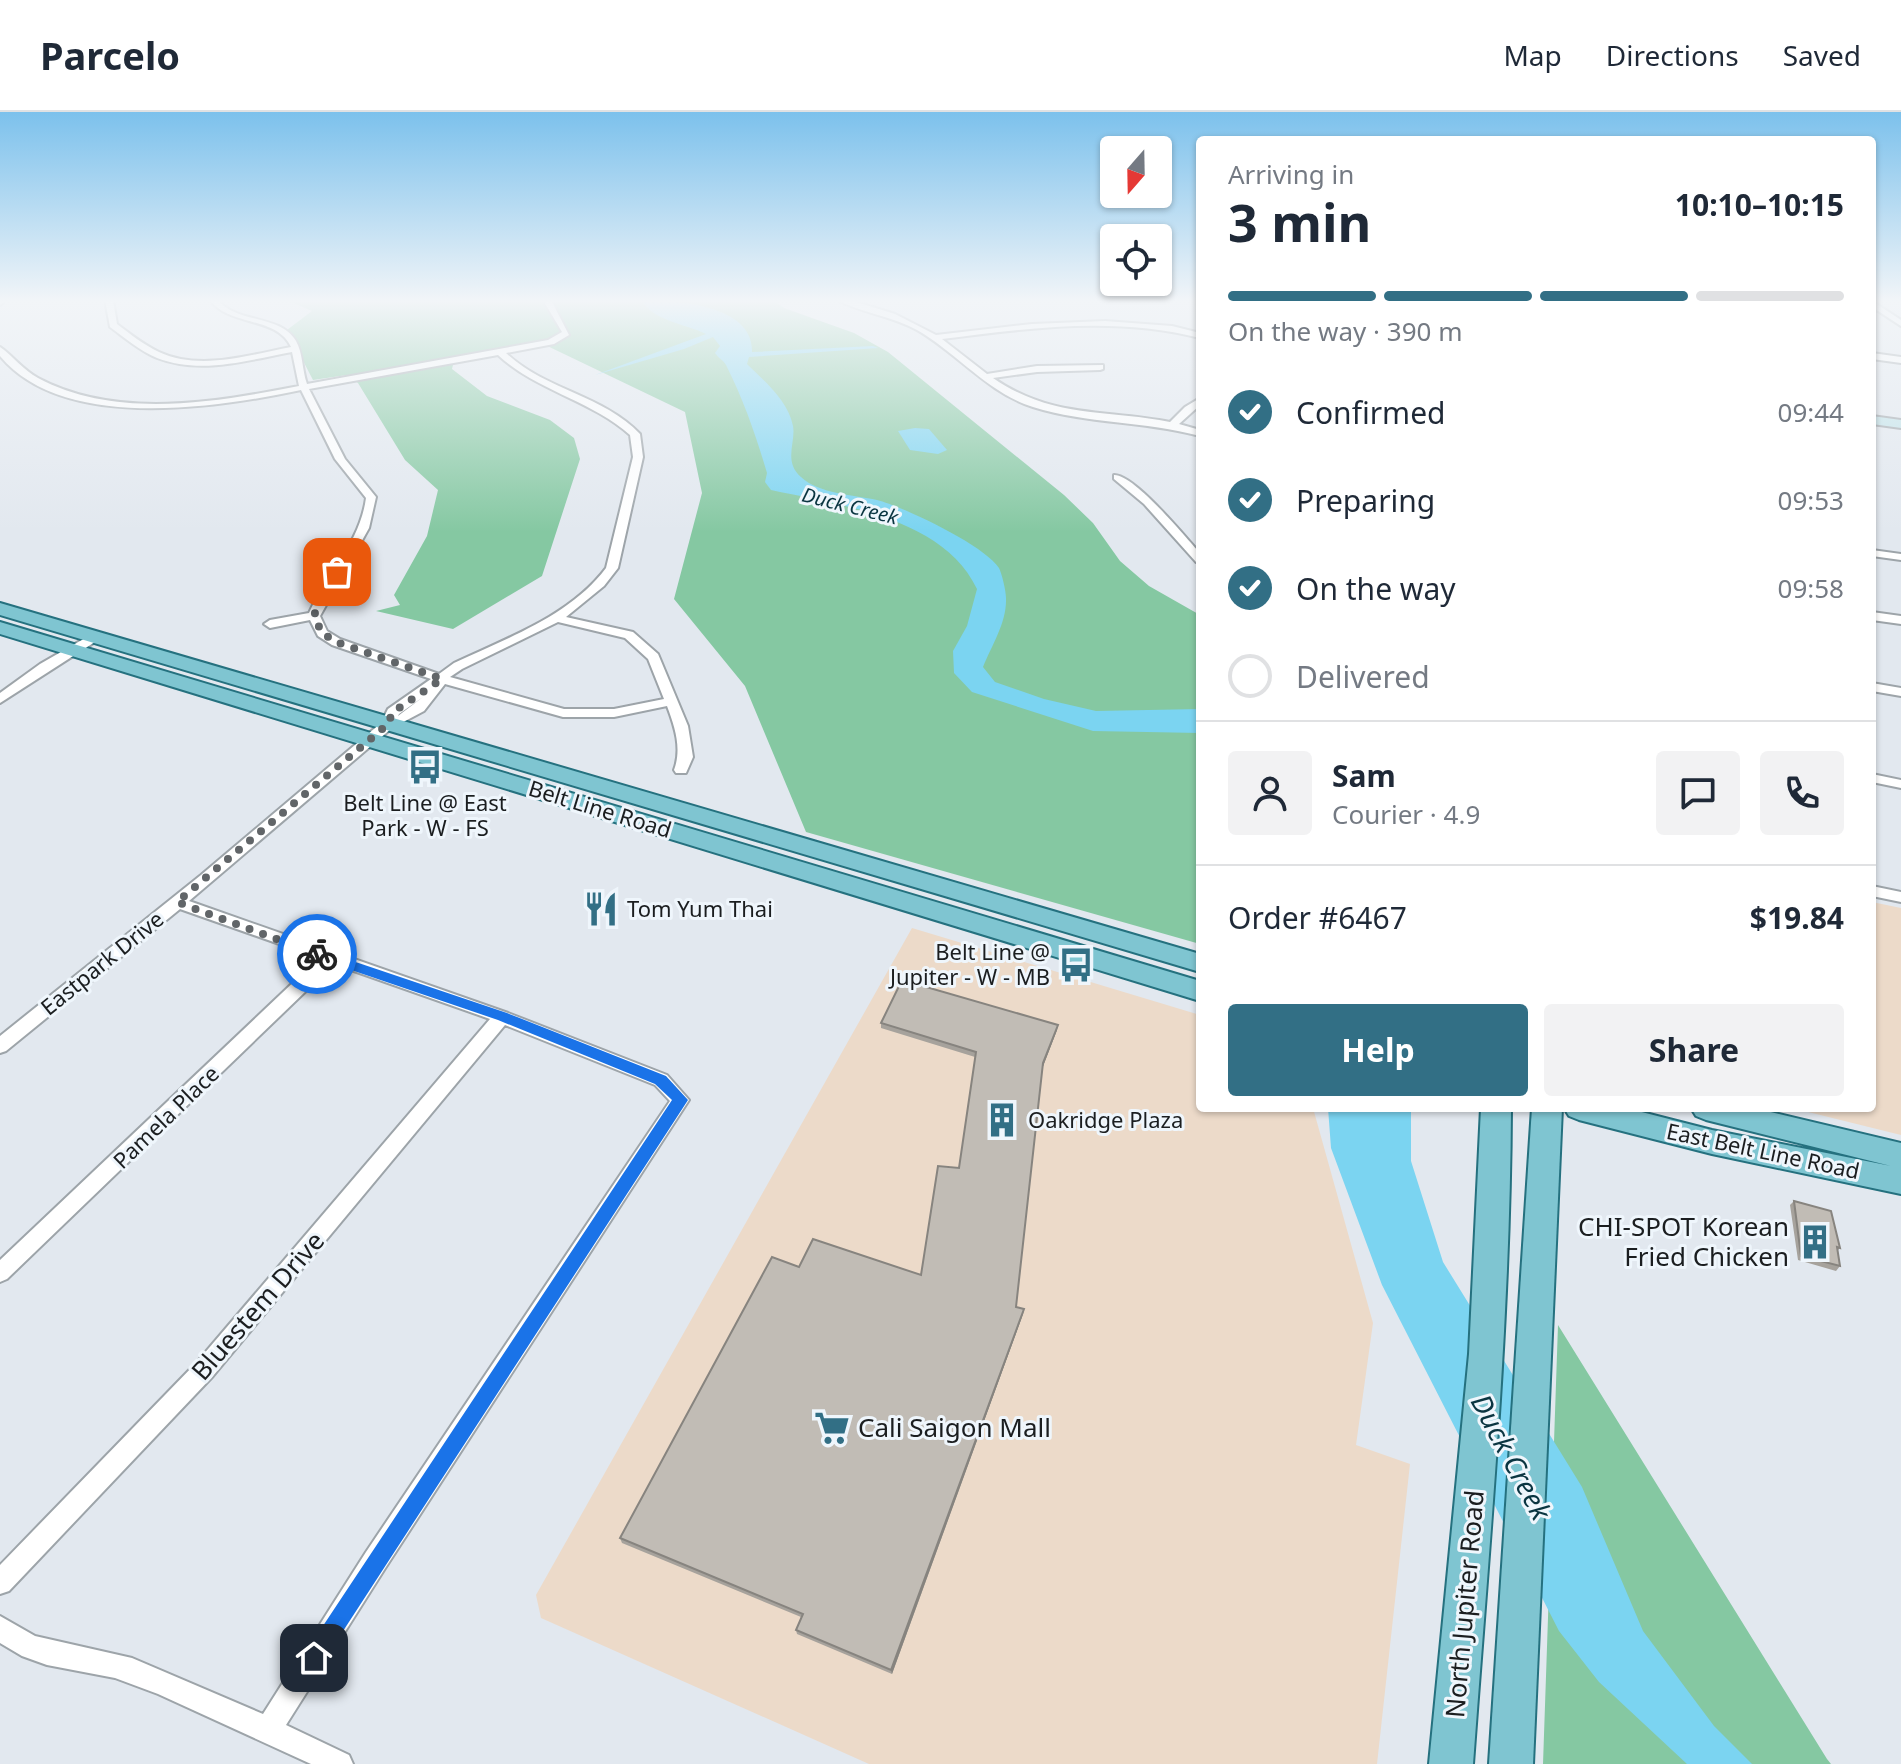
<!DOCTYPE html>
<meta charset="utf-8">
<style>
:root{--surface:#fff;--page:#f2f2f3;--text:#1f2937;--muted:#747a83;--line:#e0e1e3;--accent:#326f85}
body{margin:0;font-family:"Noto Sans",sans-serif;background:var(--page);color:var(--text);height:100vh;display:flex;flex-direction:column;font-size:30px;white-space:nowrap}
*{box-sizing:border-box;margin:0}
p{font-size:26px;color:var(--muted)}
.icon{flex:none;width:44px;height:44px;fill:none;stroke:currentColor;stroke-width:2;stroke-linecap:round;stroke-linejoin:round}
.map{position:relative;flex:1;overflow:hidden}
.side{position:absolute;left:1196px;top:24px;width:680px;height:976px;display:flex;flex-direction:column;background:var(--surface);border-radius:8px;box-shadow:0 2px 6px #0004}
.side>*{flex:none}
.needle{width:52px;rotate:200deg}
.controls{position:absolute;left:1100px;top:24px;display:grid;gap:16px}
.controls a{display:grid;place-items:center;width:72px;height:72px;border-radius:8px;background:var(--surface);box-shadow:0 2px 6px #0004;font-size:40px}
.pin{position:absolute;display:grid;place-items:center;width:68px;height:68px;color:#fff;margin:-34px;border-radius:16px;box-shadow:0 4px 12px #0006}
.courier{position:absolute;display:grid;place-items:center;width:80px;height:80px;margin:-40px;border:6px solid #1a73e8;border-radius:50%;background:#fff;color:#222;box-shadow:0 2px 10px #0007}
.summary em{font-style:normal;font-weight:700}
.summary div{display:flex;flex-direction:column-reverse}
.summary{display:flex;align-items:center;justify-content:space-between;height:136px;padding:0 32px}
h1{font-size:52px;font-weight:700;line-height:60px}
.bar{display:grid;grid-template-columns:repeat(4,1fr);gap:12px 8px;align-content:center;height:96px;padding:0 32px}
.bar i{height:10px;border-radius:6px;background:var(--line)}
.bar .on{background:var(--accent)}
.bar p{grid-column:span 4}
.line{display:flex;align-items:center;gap:20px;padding:0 32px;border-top:2px solid var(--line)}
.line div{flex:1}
.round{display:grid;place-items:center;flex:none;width:84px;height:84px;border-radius:8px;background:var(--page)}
ol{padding:0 32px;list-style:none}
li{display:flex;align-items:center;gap:24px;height:88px}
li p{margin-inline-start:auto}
li .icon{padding:8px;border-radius:50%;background:var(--accent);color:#fff;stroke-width:4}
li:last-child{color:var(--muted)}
li i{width:44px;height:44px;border:4px solid var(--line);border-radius:50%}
.button{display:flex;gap:16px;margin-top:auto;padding:16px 32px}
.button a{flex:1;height:92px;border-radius:8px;background:var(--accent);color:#fff;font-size:32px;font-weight:700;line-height:92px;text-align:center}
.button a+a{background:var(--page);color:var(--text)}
header{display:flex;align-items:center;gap:48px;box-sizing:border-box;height:112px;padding:0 40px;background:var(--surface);border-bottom:2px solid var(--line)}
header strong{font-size:38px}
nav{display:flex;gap:44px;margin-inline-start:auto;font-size:28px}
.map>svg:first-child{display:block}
</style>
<header>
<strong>Parcelo</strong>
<nav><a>Map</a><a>Directions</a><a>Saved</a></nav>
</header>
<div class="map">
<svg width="1901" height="1652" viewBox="0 0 1901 1652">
<rect width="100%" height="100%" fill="#e2e8ef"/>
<g fill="#ecdac9">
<polygon points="1872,790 1901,796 1901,1023 1792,996 1872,996"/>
<polygon points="912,816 1200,903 1200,996 1313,996 1373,1211 1356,1333 1410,1352 1377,1652 869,1652 541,1506 536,1483"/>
</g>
<g fill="#85c8a2">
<polygon points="287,188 773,188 784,196 854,221 888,240 1064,383 1093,411 1120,449 1149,474 1200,503 1200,832 806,720 745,574 674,487 702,381 685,300 539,230 455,244 452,257 487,284 550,308 574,326 580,347 542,464 453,517 376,499 400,493 394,483 427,424 438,378 405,348 358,271 347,263 313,268 287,218 312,199"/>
<polygon points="1558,1213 1827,1647 1831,1652 1543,1652"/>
</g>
<g fill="#7bd4f1">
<path d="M642,188C676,188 754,193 752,240L873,234L878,236L749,245L747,252C764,269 788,288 793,314C796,331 783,349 801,365C819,382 854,383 877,388C904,395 984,433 999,456C1002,462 1006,479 1006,486C1007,510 992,533 983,555L995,570L1044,587L1096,599L1200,597V621L1093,619L972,580L954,561L953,539L967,514L977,477C943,405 839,393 771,378L765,370L767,361C756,324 744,289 727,255C725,249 719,247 715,241L720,234L713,225L684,237L595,263L706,222C687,212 652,209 642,188Z"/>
<polygon points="915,316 929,317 947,338 938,342 910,338 898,319"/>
<polygon points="1328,996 1411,996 1411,1049 1443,1150 1582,1375 1643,1519 1714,1614 1752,1652 1687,1652 1599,1570 1559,1519 1382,1173 1331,1036"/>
</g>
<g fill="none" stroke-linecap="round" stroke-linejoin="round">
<g stroke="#9da4a9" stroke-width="4">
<g id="street">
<polygon points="0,188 6,188 0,193"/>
<path d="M105,188H113L117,212C130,222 144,233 159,240C200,259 249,243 291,235C277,204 230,215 210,188H218C237,212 280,202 296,229C303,241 302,258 307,272L548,228L562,220L543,188H551L569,223L554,232L506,241C545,278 603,283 640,322L643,345L618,456L604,474L566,505L633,520L658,542L688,614L693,645L686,661H676L674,658C682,637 675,615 667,594L614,605H563L445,572L424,599L392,616L189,789L508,901L667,963L689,988L384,1458L286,1613L349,1643L353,1652H311L158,1582L115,1566L47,1553L22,1544L0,1531V1504L35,1524L132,1546L263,1602L366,1440L670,989L655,973L505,913L213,1264L9,1479L0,1482V1453L197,1250L490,907L334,852L7,1167L0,1170V1148L319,846L180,797L6,939L0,941V924L201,763L381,611L388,597L431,567L332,533L318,524L310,508L270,516L264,512L270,508L309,501C327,461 360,431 366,386L335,347L301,278C216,296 63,320 0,244V235C13,244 23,258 38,266C117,308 215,290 299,274L292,240C248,248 201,263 157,246C140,239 125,226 110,215ZM498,243C537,279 591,288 630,323L633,345L606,456C570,504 507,526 454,551L439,562L340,527L327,519L320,504L369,416L376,385L345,347L309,277ZM558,510L625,526L648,547L664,587L614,597H564L450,565L462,557ZM423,585L398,604L399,602Z"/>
<path d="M837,188H850L895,202L936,223L1032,212L1105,209L1172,214L1200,221V226C1115,204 1028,216 942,227L987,262L1037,254L1103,253V257L1100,258L1037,260L993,266C1053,307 1104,297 1170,310L1185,295L1200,286V293L1179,312L1200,318V324C1145,309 1087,312 1033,295C988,281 956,240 917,218C892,204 862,201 837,188Z"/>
<polygon points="1872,189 1901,208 1901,214 1872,195"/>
<polygon points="1872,241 1901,245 1901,251 1872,247"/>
<path d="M1114,363C1134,362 1185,425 1200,441V451L1196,450L1144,392L1114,367Z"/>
<polygon points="1872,438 1901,442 1901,448 1872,444"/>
<polygon points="1872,500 1901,504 1901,512 1872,508"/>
<polygon points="94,521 100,525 98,528 0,591 0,581 40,552"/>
<polygon points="1872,571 1901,576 1901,584 1872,579"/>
<polygon points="1872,662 1901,668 1901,676 1872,670"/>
<polygon points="1872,774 1901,780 1901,790 1872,784"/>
</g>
</g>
<g stroke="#9da4a9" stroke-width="4">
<polygon id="secondary" points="1872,304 1901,308 1901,316 1872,312"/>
</g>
<g stroke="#25717f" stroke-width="4">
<g id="primary">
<polygon points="0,491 1200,842 1200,860 0,503"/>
<polygon points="0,510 1200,869 1200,889 0,522"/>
<path d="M1481,996H1511C1510,1215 1489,1433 1473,1652H1429L1469,1242Z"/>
<polygon points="1532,996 1562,996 1533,1652 1489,1652"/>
<polygon points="1564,996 1626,996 1712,1018 1891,1054 1706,1008 1696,1004 1691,996 1754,996 1901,1031 1901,1082 1712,1042 1579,1008 1569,1004"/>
</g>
</g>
<use href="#street" fill="#fff" fill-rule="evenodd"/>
<use href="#secondary" fill="#bfe2e8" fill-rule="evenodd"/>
<use href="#primary" fill="#7fc5d1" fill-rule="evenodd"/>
</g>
<g fill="#a6a29c">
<polygon points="881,911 1057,918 1042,957 1016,1195 1024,1197 1023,1202 892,1562 797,1522 796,1518 801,1505 622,1431 620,1426 799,1155 921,1163 959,1056 975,945 881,916"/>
<polygon points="1794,1089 1840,1136 1837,1139 1840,1154 1836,1159 1798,1148 1790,1093"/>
</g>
<g fill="#87847f">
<polygon points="1058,913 1057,918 1042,957 1043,951"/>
<polygon points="1024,1197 1023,1202 892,1562 891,1558"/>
</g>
<g fill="#c1bcb5" stroke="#87847f" stroke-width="2">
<polygon points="902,868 1058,913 1043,951 1016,1195 1024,1197 891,1558 796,1518 803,1502 620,1426 772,1145 799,1155 813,1127 921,1163 938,1054 959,1056 976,940 881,911"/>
<polygon points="1794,1089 1831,1099 1840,1136 1837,1135 1840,1154 1801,1144"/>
</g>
<linearGradient id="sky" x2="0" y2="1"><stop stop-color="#7cc1ec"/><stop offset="0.45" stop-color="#f2f5f8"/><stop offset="1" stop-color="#f2f5f8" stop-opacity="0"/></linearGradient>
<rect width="1901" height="420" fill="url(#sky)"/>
<polygon fill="#1a73e8" points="317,837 507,901 666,964 688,988 321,1553 314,1556 307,1553 304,1546 307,1538 672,988 655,972 498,908 313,845 311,842"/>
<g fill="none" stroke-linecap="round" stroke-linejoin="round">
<polyline stroke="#616568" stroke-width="8" stroke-dasharray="0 14.4" points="317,842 177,790 387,613 393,600 442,567 336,530 322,521 314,504 320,486 337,460"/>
</g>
<defs>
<g id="bus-bare" transform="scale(2.76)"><path d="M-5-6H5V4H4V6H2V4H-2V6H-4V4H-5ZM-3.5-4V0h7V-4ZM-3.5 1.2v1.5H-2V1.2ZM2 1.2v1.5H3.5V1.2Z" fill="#326f85" stroke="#eff6fc" stroke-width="2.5" paint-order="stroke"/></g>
<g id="restaurant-bare" transform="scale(2.76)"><path d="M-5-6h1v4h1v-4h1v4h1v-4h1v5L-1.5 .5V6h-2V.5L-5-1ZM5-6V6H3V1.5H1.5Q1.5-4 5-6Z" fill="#326f85" stroke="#eff6fc" stroke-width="2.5" paint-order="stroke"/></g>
<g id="building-bare" transform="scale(2.76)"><path d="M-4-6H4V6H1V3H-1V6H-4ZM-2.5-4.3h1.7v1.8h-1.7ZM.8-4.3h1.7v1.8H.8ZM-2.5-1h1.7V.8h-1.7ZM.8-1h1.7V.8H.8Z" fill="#326f85" stroke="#eff6fc" stroke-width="2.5" paint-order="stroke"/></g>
<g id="supermarket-bare" transform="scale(2.76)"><path d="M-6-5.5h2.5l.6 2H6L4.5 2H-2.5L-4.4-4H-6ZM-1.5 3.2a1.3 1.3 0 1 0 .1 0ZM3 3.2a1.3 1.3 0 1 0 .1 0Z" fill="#326f85" stroke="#eff6fc" stroke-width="2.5" paint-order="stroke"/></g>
</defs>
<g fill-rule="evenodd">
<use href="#bus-bare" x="425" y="655"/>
<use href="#restaurant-bare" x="601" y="797"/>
<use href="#bus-bare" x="1076" y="853"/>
<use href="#building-bare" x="1002" y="1008"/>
<use href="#building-bare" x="1815" y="1130"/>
<use href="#supermarket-bare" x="832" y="1316"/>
</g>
<g text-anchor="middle" stroke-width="6" stroke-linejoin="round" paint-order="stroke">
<g font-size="20" font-style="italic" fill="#0a3541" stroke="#eff6fc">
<text transform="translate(850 394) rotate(14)" y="7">Duck Creek</text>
</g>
<g font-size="22" fill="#1b1e20" stroke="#eff6fc" text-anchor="start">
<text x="425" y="699" text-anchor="middle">Belt Line @ East<tspan x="425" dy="25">Park - W - FS</tspan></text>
<text x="627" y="805">Tom Yum Thai</text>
<text x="1050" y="848" text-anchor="end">Belt Line @<tspan x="1050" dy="25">Jupiter - W - MB</tspan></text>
<text x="1028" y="1016">Oakridge Plaza</text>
</g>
<g font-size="22" fill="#1b1e20" stroke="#eff6fc">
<text transform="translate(600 697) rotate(17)" y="8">Belt Line Road</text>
<text transform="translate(102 851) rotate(-39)" y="8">Eastpark Drive</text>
<text transform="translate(166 1005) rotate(-44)" y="8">Pamela Place</text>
<text transform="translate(1763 1039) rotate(12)" y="8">East Belt Line Road</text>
</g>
<g font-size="26" fill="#1b1e20" stroke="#eff6fc" text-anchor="end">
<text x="1789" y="1124">CHI-SPOT Korean<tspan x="1789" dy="30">Fried Chicken</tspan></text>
<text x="858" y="1325" text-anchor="start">Cali Saigon Mall</text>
</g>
<g font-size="26" fill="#1b1e20" stroke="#eff6fc">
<text transform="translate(258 1194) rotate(-49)" y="9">Bluestem Drive</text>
<text transform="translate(1465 1492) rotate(-85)" y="9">North Jupiter Road</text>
</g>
<g font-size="28" font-style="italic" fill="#0a3541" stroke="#eff6fc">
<text transform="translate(1511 1345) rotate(62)" y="10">Duck Creek</text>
</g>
</g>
</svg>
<div class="controls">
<a><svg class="needle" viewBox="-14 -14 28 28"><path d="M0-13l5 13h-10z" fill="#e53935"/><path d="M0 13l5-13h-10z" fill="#747a83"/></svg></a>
<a><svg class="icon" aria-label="locate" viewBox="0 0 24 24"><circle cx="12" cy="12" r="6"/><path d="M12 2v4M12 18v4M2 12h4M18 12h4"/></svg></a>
</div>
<div class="pin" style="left:337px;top:460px;background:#ea580c"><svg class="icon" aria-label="bag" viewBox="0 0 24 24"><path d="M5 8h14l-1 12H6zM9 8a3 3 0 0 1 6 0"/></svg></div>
<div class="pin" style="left:314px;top:1546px;background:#1f2937"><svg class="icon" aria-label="home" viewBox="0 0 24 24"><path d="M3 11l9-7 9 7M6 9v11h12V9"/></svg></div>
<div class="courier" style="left:317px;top:842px"><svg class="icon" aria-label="bike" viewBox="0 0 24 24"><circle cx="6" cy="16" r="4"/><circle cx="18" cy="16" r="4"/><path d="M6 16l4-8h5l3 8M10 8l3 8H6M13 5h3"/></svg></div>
<section class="side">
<div class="summary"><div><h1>3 min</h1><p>Arriving in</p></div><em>10:10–10:15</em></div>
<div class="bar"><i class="on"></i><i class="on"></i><i class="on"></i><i></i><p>On the way · 390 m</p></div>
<ol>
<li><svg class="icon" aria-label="check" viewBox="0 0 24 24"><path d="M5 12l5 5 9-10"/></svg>Confirmed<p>09:44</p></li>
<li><svg class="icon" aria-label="check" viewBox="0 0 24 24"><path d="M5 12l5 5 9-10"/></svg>Preparing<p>09:53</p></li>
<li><svg class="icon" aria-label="check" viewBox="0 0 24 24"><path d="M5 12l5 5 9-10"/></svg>On the way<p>09:58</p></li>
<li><i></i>Delivered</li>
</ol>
<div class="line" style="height:144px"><a class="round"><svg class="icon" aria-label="person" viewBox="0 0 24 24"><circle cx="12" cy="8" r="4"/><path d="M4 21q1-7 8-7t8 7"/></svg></a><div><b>Sam</b><p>Courier · 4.9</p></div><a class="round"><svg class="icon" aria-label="chat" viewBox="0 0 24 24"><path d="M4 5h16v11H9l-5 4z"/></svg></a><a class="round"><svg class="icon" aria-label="phone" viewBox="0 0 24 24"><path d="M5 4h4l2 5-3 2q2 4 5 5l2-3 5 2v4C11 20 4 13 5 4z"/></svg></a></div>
<div class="line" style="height:104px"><div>Order #6467</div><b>$19.84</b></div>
<div class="button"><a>Help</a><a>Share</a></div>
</section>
</div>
